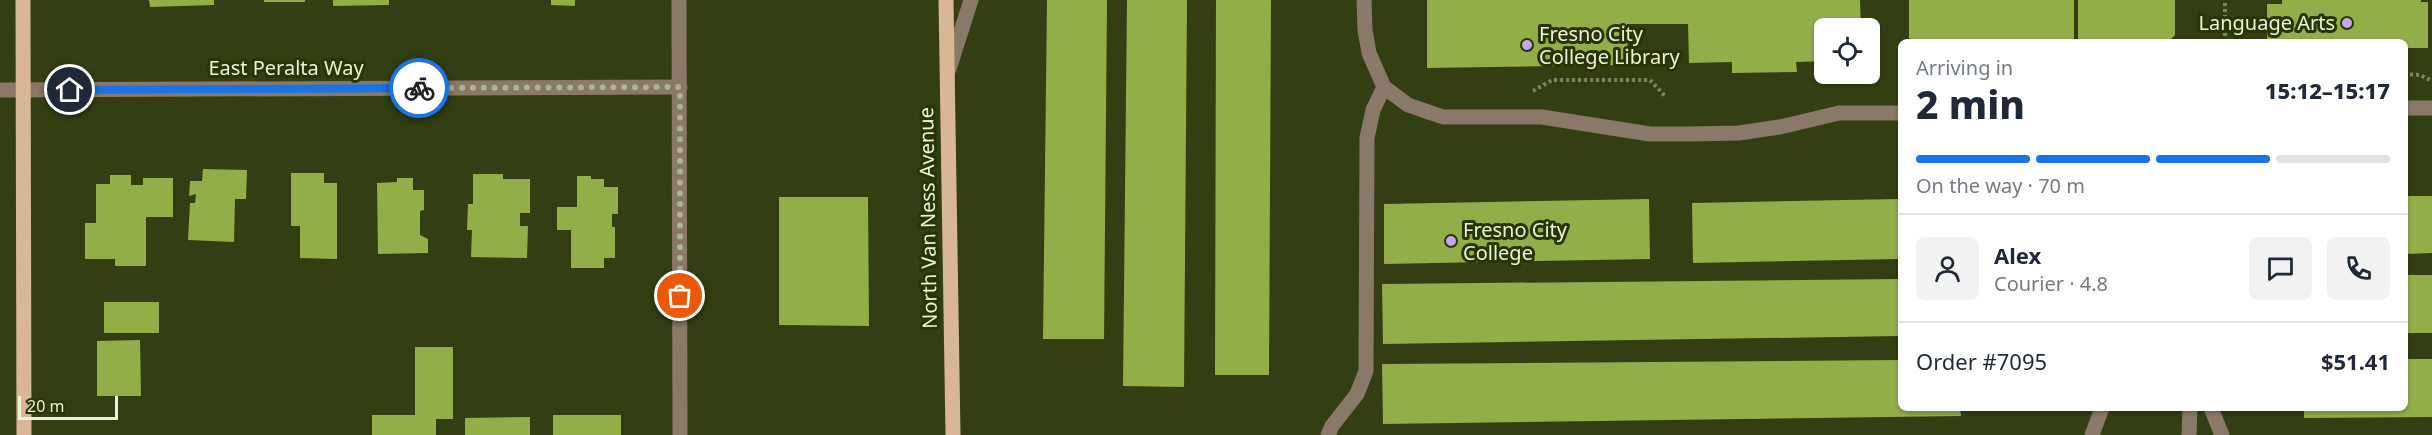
<!DOCTYPE html>
<meta charset="utf-8">
<style>
:root{--surface:#fff;--page:#f2f2f3;--text:#1f2937;--muted:#747a83;--line:#e0e1e3;--accent:#1a73e8}
body{margin:0;font-family:"Noto Sans",sans-serif;background:var(--page);color:var(--text);height:100vh;display:flex;flex-direction:column;font-size:22px;white-space:nowrap}
*{box-sizing:border-box;margin:0}
p{font-size:20px;color:var(--muted)}
.icon{flex:none;width:33px;height:33px;fill:none;stroke:currentColor;stroke-width:2;stroke-linecap:round;stroke-linejoin:round}
.map{position:relative;flex:1;overflow:hidden}
.details{position:absolute;left:1898px;top:39px;width:510px;height:372px;display:flex;flex-direction:column;background:var(--surface);border-radius:9px;box-shadow:0 2px 4px #0004}
.details>*{flex:none}
.tools{position:absolute;left:1814px;top:18px;display:grid;gap:12px}
.tools a{display:grid;place-items:center;width:66px;height:66px;border-radius:9px;background:var(--surface);box-shadow:0 2px 4px #0004;font-size:30px}
.scale{position:absolute;left:18px;bottom:15px;width:100px;box-sizing:border-box;padding-left:6px;border:3px solid #e9f3d9;border-top:0;font-size:16px;line-height:21px;white-space:nowrap;color:#e9f3d9;-webkit-text-stroke:4px #293505;paint-order:stroke}
.pin{position:absolute;display:grid;place-items:center;width:51px;height:51px;color:#fff;margin:-26px;border:3px solid #fff;border-radius:50%;box-shadow:0 2px 6px #0007}
.courier{position:absolute;display:grid;place-items:center;width:60px;height:60px;margin:-30px;border:4px solid #1a73e8;border-radius:50%;background:#fff;color:#222;box-shadow:0 2px 8px #0007}
.headline em{font-style:normal;font-weight:800}
.headline div{display:flex;flex-direction:column-reverse}
.headline{display:flex;align-items:center;justify-content:space-between;height:102px;padding:0 18px}
h1{font-size:39px;font-weight:800;line-height:45px}
.bar{display:grid;grid-template-columns:repeat(4,1fr);gap:9px 6px;align-content:center;height:72px;padding:0 18px}
.bar i{height:8px;border-radius:4px;background:var(--line)}
.bar .active{background:var(--accent)}
.bar p{grid-column:span 4}
.line{display:flex;align-items:center;gap:15px;padding:0 18px;border-top:2px solid var(--line)}
.line div{flex:1}
.round{display:grid;place-items:center;flex:none;width:63px;height:63px;border-radius:9px;background:var(--page)}
.map>svg:first-child{display:block}
</style>
<div class="map">
<svg width="2432" height="435" viewBox="0 0 2432 435">
<rect width="100%" height="100%" fill="#333f12"/>
<g fill="#91ae49">
<polygon points="149,0 214,0 214,5 150,7"/>
<rect x="264" y="0" width="41" height="2"/>
<polygon points="333,0 389,0 389,5 333,6"/>
<polygon points="551,0 575,0 575,6 551,5"/>
<polygon points="1047,0 1107,0 1104,339 1043,339"/>
<polygon points="1127,0 1187,0 1184,387 1123,386"/>
<polygon points="1216,0 1271,0 1269,375 1215,375"/>
<polygon points="1427,0 1860,0 1861,28 1824,28 1824,61 1796,62 1797,72 1732,73 1732,62 1689,63 1688,24 1627,24 1628,65 1427,68"/>
<rect x="1909" y="0" width="165" height="42"/>
<polygon points="2078,0 2175,0 2175,35 2168,42 2078,42"/>
<polygon points="2282,0 2421,0 2421,2 2428,2 2428,48 2404,48 2404,42 2267,42 2267,4 2282,4"/>
<polygon points="203,169 247,170 246,199 235,199 234,242 188,240 190,203 195,203 196,194 189,196 190,181 202,181"/>
<polygon points="291,173 324,173 324,183 337,183 337,259 300,258 300,226 291,226"/>
<polygon points="473,174 503,174 503,179 530,179 530,213 520,213 520,226 528,226 527,258 471,257 472,230 467,230 468,204 473,204"/>
<polygon points="110,175 131,175 131,185 143,185 143,178 173,178 173,217 146,217 146,266 115,266 115,259 85,259 85,223 96,223 96,184 110,184"/>
<polygon points="577,176 591,176 591,179 604,179 604,187 618,187 618,214 612,214 612,227 615,227 615,258 604,258 604,268 571,268 571,230 557,230 557,207 577,207"/>
<polygon points="397,178 413,178 413,190 424,190 424,210 420,211 420,235 428,239 428,253 378,254 377,183 397,182"/>
<polygon points="2404,196 2432,196 2432,253 2404,254"/>
<polygon points="779,197 868,197 869,326 779,325"/>
<polygon points="1649,199 1650,259 1384,264 1384,204"/>
<polygon points="1900,199 1900,259 1693,263 1692,203"/>
<rect x="2404" y="275" width="28" height="58"/>
<polygon points="1900,279 1900,336 1383,344 1382,284"/>
<rect x="104" y="302" width="55" height="31"/>
<polygon points="140,340 141,396 97,396 97,341"/>
<polygon points="415,347 453,347 453,419 436,419 436,435 372,435 372,415 415,415"/>
<polygon points="2404,359 2432,359 2432,417 2304,418 2304,408 2404,408"/>
<polygon points="1900,360 1900,408 1960,408 1961,416 1383,424 1382,364"/>
<rect x="553" y="415" width="68" height="20"/>
<polygon points="530,417 530,435 465,435 465,418"/>
</g>
<g fill="none" stroke-linecap="round" stroke-linejoin="round">
<g stroke="#7a8660" stroke-width="4" stroke-dasharray="3 3" stroke-linecap="butt">
<polyline points="2225,42 2225,0"/>
<polyline points="2404,74 2420,75 2432,81"/>
<polyline points="1533,91 1552,80 1650,80 1665,96"/>
</g>
<g stroke="#8a7969" stroke-width="15">
<polyline points="679,0 680,435"/>
<polyline points="1364,0 1365,30 1369,53 1384,87 1408,105 1443,117 1542,117 1650,134 1690,134 1739,133 1780,127 1839,113 1900,113"/>
<polyline points="949,69 971,0"/>
<polyline points="0,90 680,87"/>
<polyline points="2404,108 2432,108"/>
<polyline points="2211,408 2222,435"/>
<polyline points="1328,435 1332,426 1357,394 1366,371 1367,138 1373,110 1384,87"/>
<polyline points="2092,435 2102,408"/>
<polyline points="2189,435 2190,408"/>
</g>
<g stroke="#d9b696" stroke-width="15">
<polyline points="23,0 24,435"/>
<polyline points="946,0 953,435"/>
</g>
</g>
<g fill="none" stroke-linecap="round" stroke-linejoin="round">
<polyline stroke="#a9b493" stroke-width="6" stroke-dasharray="0 10.8" points="419,88 680,87 680,296"/>
<polyline stroke="#1a73e8" stroke-width="8" points="70,90 419,88"/>
</g>
<g fill="#c6a6f0" stroke="#293505" stroke-width="2">
<circle cx="2347" cy="23" r="6"/>
<circle cx="1527" cy="45" r="6"/>
<circle cx="1451" cy="241" r="6"/>
</g>
<g text-anchor="middle" stroke-width="6" stroke-linejoin="round" paint-order="stroke">
<g font-size="20" fill="#e9f3d9" stroke="#293505" text-anchor="start">
<text x="2335" y="30" text-anchor="end">Language Arts</text>
<text x="1539" y="41">Fresno City<tspan x="1539" dy="23">College Library</tspan></text>
<text x="1463" y="237">Fresno City<tspan x="1463" dy="23">College</tspan></text>
</g>
<g font-size="20" fill="#e9f3d9" stroke="#293505">
<text x="286" y="75">East Peralta Way</text>
<text transform="translate(928 218) rotate(-91)" y="7">North Van Ness Avenue</text>
</g>
</g>
</svg>
<div class="tools">
<a><svg class="icon" aria-label="locate" viewBox="0 0 24 24"><circle cx="12" cy="12" r="6"/><path d="M12 2v4M12 18v4M2 12h4M18 12h4"/></svg></a>
</div>
<div class="scale">20 m</div>
<div class="pin" style="left:680px;top:296px;background:#ea580c"><svg class="icon" aria-label="bag" viewBox="0 0 24 24"><path d="M5 8h14l-1 12H6zM9 8a3 3 0 0 1 6 0"/></svg></div>
<div class="pin" style="left:70px;top:90px;background:#1f2937"><svg class="icon" aria-label="home" viewBox="0 0 24 24"><path d="M3 11l9-7 9 7M6 9v11h12V9"/></svg></div>
<div class="courier" style="left:419px;top:88px"><svg class="icon" aria-label="bike" viewBox="0 0 24 24"><circle cx="6" cy="16" r="4"/><circle cx="18" cy="16" r="4"/><path d="M6 16l4-8h5l3 8M10 8l3 8H6M13 5h3"/></svg></div>
<section class="details">
<div class="headline"><div><h1>2 min</h1><p>Arriving in</p></div><em>15:12–15:17</em></div>
<div class="bar"><i class="active"></i><i class="active"></i><i class="active"></i><i></i><p>On the way · 70 m</p></div>
<div class="line" style="height:108px"><a class="round"><svg class="icon" aria-label="person" viewBox="0 0 24 24"><circle cx="12" cy="8" r="4"/><path d="M4 21q1-7 8-7t8 7"/></svg></a><div><b>Alex</b><p>Courier · 4.8</p></div><a class="round"><svg class="icon" aria-label="chat" viewBox="0 0 24 24"><path d="M4 5h16v11H9l-5 4z"/></svg></a><a class="round"><svg class="icon" aria-label="phone" viewBox="0 0 24 24"><path d="M5 4h4l2 5-3 2q2 4 5 5l2-3 5 2v4C11 20 4 13 5 4z"/></svg></a></div>
<div class="line" style="height:78px"><div>Order #7095</div><b>$51.41</b></div>
</section>
</div>
